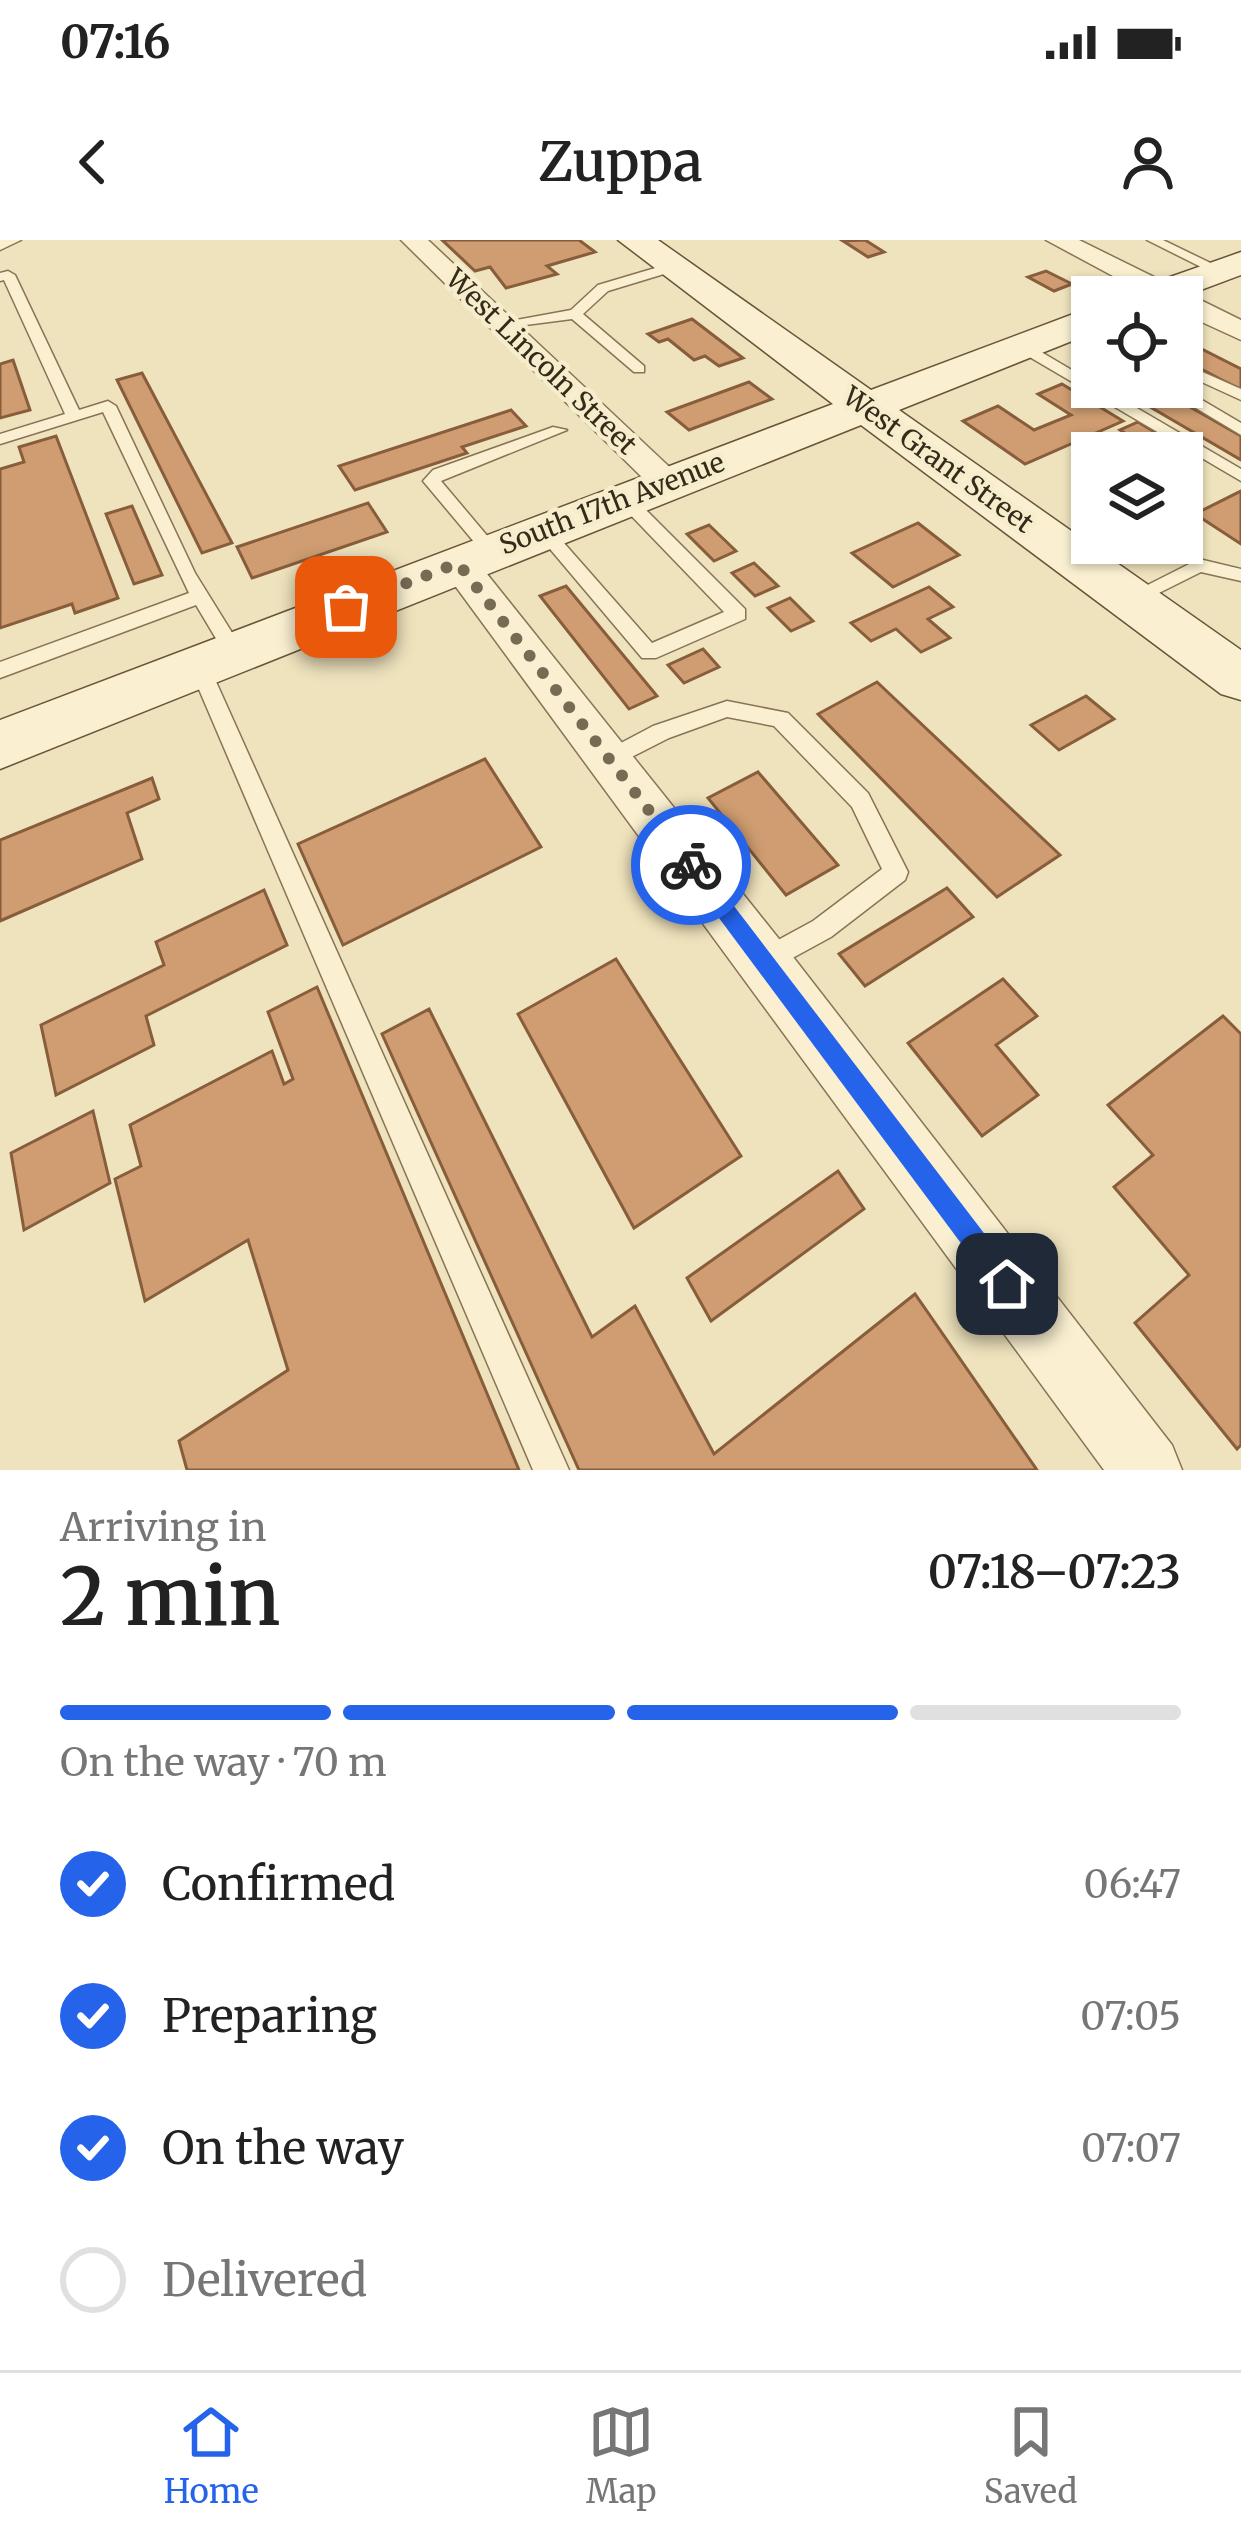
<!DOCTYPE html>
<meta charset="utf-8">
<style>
:root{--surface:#fff;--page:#f6f6f6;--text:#222;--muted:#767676;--line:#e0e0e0;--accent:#2563eb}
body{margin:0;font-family:Merriweather,serif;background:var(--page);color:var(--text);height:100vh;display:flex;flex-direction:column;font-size:45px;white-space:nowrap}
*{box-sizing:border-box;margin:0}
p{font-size:39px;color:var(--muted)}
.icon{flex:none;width:66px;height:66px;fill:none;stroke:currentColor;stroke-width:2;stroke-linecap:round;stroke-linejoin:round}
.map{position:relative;height:1230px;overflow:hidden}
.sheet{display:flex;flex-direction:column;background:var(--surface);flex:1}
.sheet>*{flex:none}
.buttons{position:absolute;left:1071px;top:36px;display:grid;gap:24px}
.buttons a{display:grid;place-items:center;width:132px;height:132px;border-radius:0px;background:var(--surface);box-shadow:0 3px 9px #0004;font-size:60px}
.pin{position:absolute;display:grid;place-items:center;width:102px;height:102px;color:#fff;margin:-51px;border-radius:24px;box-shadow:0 6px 18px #0006}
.courier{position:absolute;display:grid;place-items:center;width:120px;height:120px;margin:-60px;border:9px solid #2563eb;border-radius:50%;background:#fff;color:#222;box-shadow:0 3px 15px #0007}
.head em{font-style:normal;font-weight:600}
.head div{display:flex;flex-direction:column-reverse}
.head{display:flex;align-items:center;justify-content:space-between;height:204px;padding:0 60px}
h1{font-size:78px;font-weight:600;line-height:90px}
.bar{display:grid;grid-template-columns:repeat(4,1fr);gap:18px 12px;align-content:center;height:144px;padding:0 60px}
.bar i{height:15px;border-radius:9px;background:var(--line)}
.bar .on{background:var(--accent)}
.bar p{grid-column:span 4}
ol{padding:0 60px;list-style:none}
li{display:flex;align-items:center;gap:36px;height:132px}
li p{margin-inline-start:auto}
li .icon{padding:12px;border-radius:50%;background:var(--accent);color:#fff;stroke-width:4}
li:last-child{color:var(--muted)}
li i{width:66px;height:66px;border:6px solid var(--line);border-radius:50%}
.status{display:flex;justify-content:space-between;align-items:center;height:84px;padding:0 60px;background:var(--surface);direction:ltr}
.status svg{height:33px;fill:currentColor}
header{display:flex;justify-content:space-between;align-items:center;height:156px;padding:0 60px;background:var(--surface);font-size:54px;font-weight:600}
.menu{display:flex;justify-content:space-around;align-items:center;height:168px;border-top:3px solid var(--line);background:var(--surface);font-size:33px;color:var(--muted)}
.menu a{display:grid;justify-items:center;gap:6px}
.menu .on{color:var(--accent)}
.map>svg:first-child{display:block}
</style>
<div class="status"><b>07:16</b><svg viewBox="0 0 49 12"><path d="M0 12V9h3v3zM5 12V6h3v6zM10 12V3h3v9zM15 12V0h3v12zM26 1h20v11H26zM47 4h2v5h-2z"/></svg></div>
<header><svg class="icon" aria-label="back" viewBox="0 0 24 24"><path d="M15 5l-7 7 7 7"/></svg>Zuppa<svg class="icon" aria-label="person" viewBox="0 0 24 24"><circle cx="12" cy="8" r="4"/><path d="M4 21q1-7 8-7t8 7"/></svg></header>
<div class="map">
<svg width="1241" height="1230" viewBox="0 0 1241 1230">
<rect width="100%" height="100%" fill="#efe3bd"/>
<g fill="#cf9d71" stroke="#885d3b" stroke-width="3">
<polygon points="442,0 579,0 595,12 547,26 557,34 506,48 490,27 475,31"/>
<polygon points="865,0 884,12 868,17 843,1"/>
<polygon points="1046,31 1072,44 1054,51 1028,37"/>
<polygon points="692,79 743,118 719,126 705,116 694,120 668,99 659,102 648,94"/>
<polygon points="1182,99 1241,129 1241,150 1182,119"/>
<polygon points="13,120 30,170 0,178 0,124"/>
<polygon points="142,133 232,303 202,313 117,140"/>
<polygon points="749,142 772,159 689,190 667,172"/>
<polygon points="1062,144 1123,181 1025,224 963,181 998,166 1034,190 1071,175 1038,154"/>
<polygon points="1116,147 1155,147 1241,196 1241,220"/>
<polygon points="511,170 526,186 462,207 467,213 355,250 339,226"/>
<polygon points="1138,182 1188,212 1131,213 1146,206 1120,190"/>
<polygon points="56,196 118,358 75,373 72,364 0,388 0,229 24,222 19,207"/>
<polygon points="1241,251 1241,304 1195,274"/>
<polygon points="368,263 387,292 252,338 237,307"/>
<polygon points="132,266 162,335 134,344 106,274"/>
<polygon points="918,283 959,315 893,347 852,313"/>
<polygon points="709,285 736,311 714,321 687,294"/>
<polygon points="754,323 778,346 755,356 732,333"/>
<polygon points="566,346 657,456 629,469 540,356"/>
<polygon points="929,347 953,367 928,379 950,398 921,412 896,389 871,401 851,383"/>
<polygon points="790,358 813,381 791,391 768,368"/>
<polygon points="703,409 719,427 684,443 668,425"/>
<polygon points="877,442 1060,615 997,657 818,474"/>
<polygon points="1086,456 1114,479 1059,510 1031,485"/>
<polygon points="485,519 541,607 343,705 298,604"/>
<polygon points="758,532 838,625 786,655 708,558"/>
<polygon points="152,538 159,559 127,573 142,619 0,681 0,600"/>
<polygon points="947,648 973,677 865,746 839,714"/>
<polygon points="264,650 287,705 146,776 154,805 56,855 41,785 164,725 156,702"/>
<polygon points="616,719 741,916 634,988 518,774"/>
<polygon points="1003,739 1037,776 996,805 1038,855 982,896 908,803"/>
<polygon points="317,747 519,1230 187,1230 179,1201 288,1130 248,1000 145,1061 115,939 141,926 130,885 272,811 284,844 293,839 268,772"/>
<polygon points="429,769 592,1097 635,1066 714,1214 915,1054 1037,1230 579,1230 382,794"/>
<polygon points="1223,776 1241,794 1241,1205 1237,1209 1135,1083 1189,1035 1114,947 1153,915 1108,865"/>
<polygon points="93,871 110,943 24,990 11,913"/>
<polygon points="838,931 864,969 711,1081 687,1038"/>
</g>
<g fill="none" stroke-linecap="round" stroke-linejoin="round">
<g stroke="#887356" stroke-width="3">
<g id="service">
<polygon points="1147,0 1163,0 1227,31 1215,34"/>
<polygon points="672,23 679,27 677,30 608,51 583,74 644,126 644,132 634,132 572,79 502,88 495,84 571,70 598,45"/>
<polygon points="8,31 15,35 79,170 108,161 116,166 195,333 244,412 241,417 227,417 196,365 0,438 0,422 189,353 103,172 0,204 0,194 65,174 4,40 0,41 0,33"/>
<polygon points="1016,103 1026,103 1092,142 1092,147 1101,147 1241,229 1241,241 1016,109"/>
<polygon points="1182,123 1241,149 1241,160 1182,133"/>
<polygon points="1161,147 1180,147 1241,183 1241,195"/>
<polygon points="553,187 567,190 441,241 500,311 491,317 485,315 423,241 433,230"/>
<polygon points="625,254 631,255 745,369 745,379 656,418 642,418 534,290 543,284 549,286 652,403 724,372 619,263 619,255"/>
<polygon points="1199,319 1241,329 1241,341 1201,332 1137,364 1130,366 1120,359"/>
<polygon points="199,418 209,426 569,1230 533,1230 189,426"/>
<polygon points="727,461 788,473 868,553 908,632 905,640 831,697 765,733 756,730 752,721 756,712 813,681 882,629 852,567 774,486 727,477 669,498 610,528 599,519 602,513 653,486"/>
</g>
</g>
<g stroke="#887356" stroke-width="3">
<g id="minor">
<polygon points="0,0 21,0 0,10"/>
<polygon points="401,0 428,0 679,236 684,243 679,250 655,250"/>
<polygon points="1046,0 1079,0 1241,80 1241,100 1182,73 1182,57 1152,57"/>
<polygon points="458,311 471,314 783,704 1172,1205 1182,1230 1104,1230 445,332 439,323 445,314"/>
</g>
</g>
<g stroke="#695439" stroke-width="3">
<g id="secondary">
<polygon points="618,0 658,0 871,150 1092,67 1092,93 899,170 1241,410 1241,460 1221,454 861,185 0,529 0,480 833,164"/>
<polygon points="1241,12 1241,35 1182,57 1130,57 1136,49"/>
</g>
</g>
<use href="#service" fill="#faf0d1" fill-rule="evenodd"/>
<use href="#minor" fill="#faf0d1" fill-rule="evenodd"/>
<use href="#secondary" fill="#faf0d1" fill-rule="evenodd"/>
</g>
<polygon fill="#2563eb" points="691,616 698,619 1016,1035 1020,1044 1016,1053 1007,1057 998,1053 684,631 682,625"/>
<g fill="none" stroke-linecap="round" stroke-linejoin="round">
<polyline stroke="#776b54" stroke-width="12" stroke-dasharray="0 21.6" points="346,367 458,323 691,625"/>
</g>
<g text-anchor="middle" stroke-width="9" stroke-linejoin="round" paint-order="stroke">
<g font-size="27" fill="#362a1b" stroke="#f6edcd">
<text transform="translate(541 122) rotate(44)" y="9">West Lincoln Street</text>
<text transform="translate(938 220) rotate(36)" y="9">West Grant Street</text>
<text transform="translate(612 264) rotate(-21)" y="9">South 17th Avenue</text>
</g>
</g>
</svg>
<div class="buttons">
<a><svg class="icon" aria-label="locate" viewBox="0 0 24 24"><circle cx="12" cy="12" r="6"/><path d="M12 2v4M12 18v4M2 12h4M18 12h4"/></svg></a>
<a><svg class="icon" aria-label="layers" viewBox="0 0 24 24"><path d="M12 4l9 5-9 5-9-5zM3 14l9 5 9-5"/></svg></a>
</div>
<div class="pin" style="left:346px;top:367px;background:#ea580c"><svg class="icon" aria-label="bag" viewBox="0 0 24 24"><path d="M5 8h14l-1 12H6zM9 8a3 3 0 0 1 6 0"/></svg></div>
<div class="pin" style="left:1007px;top:1044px;background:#1f2937"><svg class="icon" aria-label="home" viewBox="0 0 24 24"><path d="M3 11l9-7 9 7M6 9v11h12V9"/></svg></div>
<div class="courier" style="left:691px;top:625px"><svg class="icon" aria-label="bike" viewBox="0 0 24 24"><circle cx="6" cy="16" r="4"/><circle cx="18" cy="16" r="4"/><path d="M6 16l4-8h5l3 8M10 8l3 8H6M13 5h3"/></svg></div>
</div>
<section class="sheet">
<div class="head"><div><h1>2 min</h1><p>Arriving in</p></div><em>07:18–07:23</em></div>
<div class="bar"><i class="on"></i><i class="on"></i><i class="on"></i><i></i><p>On the way · 70 m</p></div>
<ol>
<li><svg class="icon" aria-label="check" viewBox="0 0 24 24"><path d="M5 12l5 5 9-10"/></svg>Confirmed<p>06:47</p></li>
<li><svg class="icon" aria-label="check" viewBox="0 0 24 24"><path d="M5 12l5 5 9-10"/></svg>Preparing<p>07:05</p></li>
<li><svg class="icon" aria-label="check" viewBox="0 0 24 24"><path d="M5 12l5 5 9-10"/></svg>On the way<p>07:07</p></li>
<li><i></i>Delivered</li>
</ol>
</section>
<nav class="menu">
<a class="on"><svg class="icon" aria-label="home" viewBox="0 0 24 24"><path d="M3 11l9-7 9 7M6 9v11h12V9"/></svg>Home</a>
<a><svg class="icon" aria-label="map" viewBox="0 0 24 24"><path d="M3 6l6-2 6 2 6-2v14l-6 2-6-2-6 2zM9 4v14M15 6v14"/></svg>Map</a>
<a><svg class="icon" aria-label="saved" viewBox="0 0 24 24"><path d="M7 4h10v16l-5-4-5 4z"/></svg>Saved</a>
</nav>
